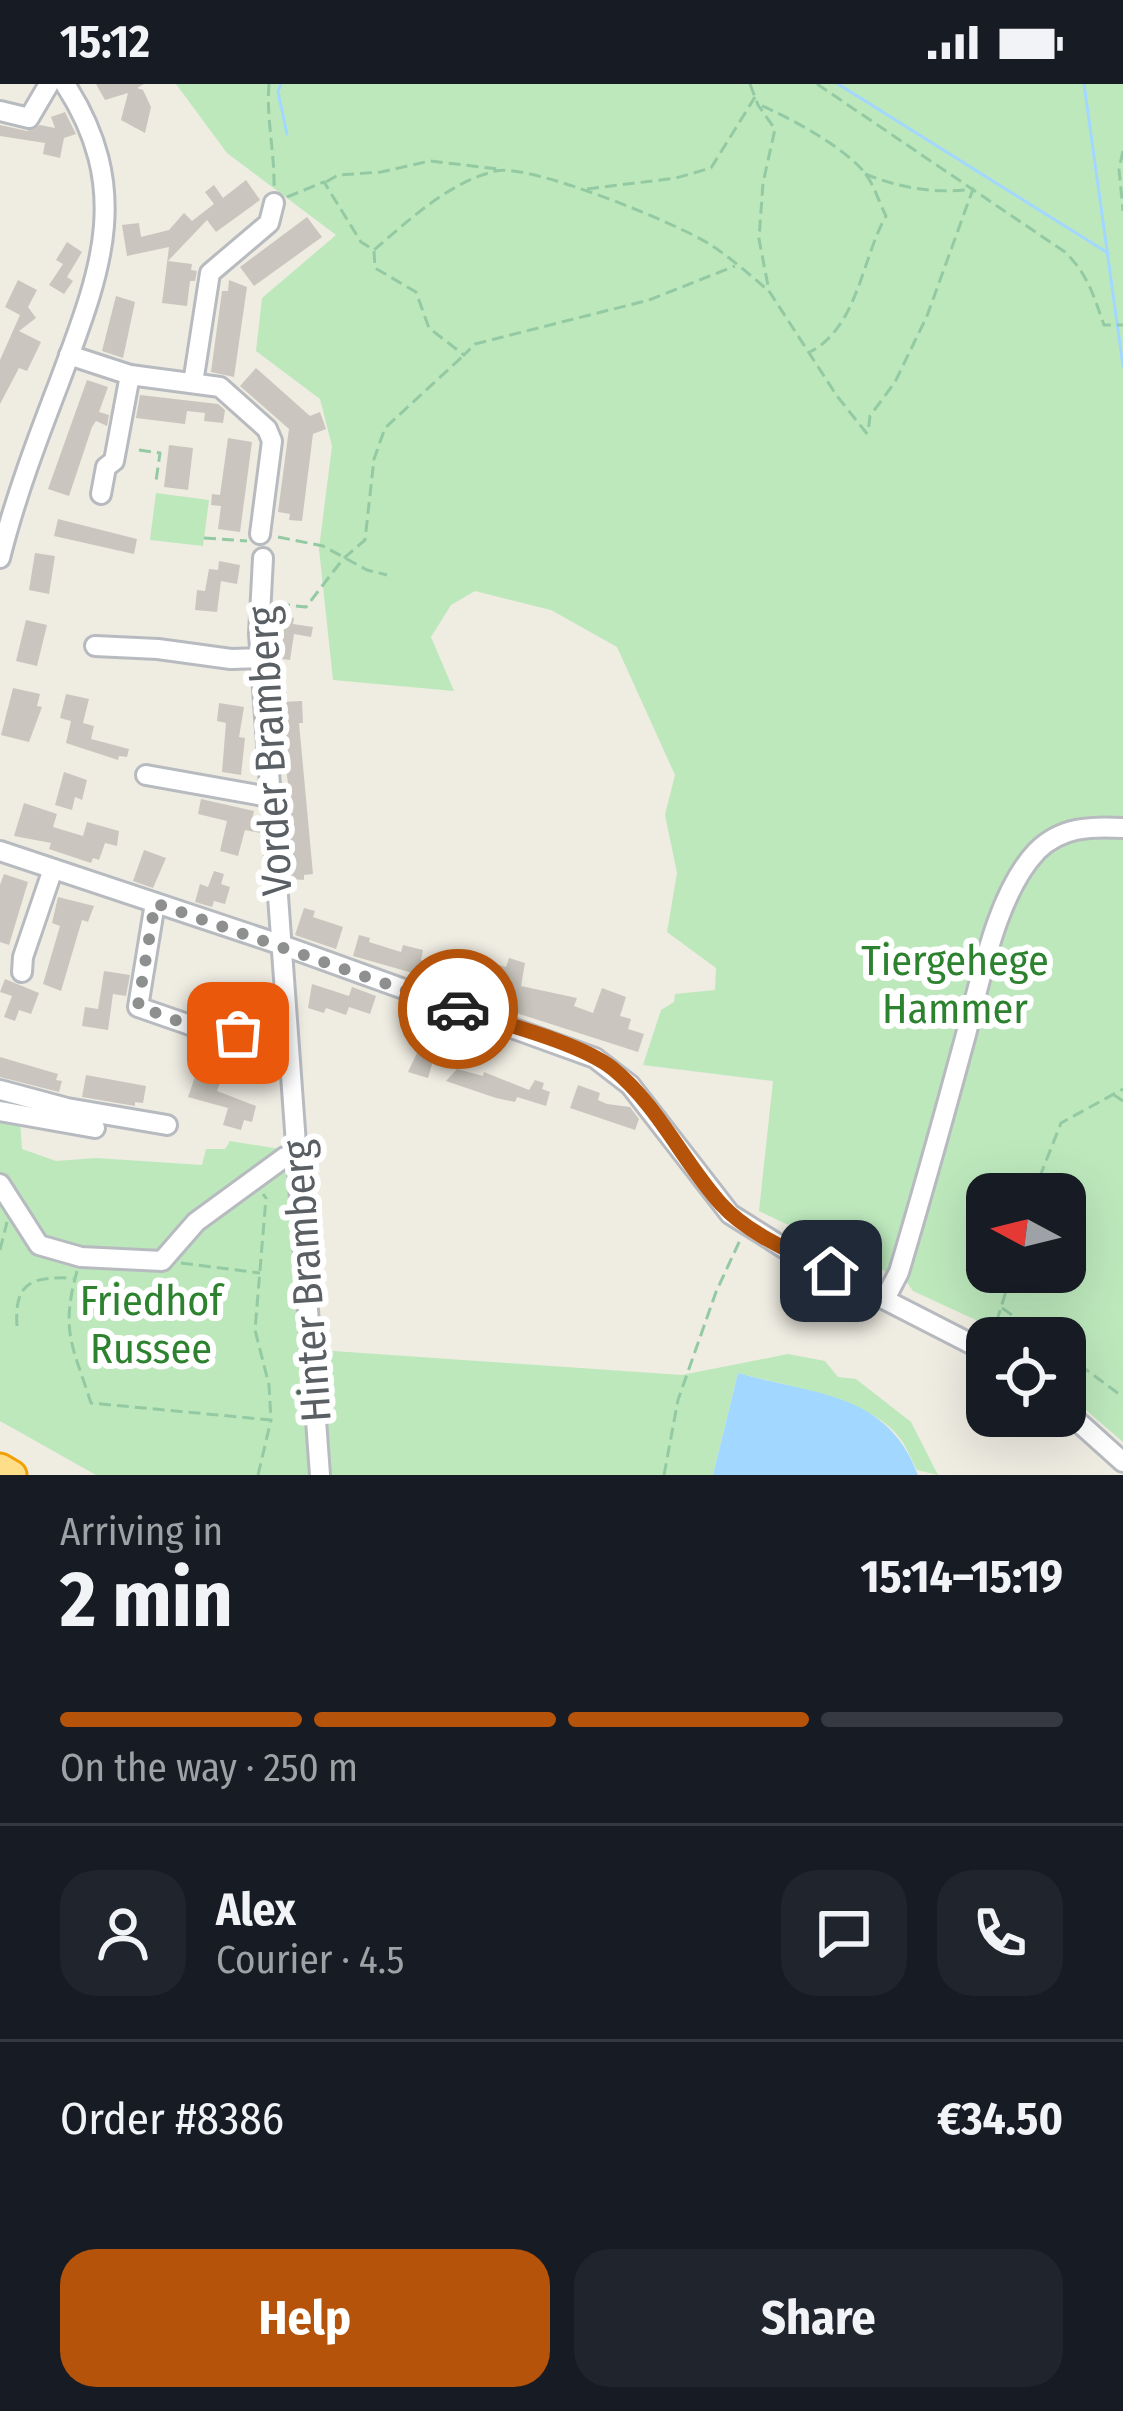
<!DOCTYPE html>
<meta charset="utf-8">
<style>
:root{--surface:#171b24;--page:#20242c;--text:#f1f3f6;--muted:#9ea1a6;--line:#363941;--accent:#b45309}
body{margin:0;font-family:"Fira Sans Condensed",sans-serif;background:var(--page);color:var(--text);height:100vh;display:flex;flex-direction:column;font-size:45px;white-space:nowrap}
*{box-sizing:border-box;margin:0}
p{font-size:39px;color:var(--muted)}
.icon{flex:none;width:66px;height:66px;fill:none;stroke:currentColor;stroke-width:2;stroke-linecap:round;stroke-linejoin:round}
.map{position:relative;height:1391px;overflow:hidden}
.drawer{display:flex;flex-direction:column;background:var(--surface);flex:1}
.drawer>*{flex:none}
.needle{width:78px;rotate:277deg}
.fabs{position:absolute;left:966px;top:1089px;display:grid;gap:24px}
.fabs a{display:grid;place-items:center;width:120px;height:120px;border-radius:24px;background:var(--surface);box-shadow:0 12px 48px #0002;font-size:60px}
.pin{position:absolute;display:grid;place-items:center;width:102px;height:102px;color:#fff;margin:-51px;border-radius:24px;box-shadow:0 6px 18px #0006}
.courier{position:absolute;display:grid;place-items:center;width:120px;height:120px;margin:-60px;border:9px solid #b45309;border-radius:50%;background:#fff;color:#222;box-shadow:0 3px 15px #0007}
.headline em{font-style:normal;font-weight:700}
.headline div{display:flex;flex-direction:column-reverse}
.headline{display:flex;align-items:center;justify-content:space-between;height:204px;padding:0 60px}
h1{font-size:78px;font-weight:700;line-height:90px}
.bar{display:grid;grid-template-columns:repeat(4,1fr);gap:18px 12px;align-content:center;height:144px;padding:0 60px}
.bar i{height:15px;border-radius:9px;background:var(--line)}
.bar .current{background:var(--accent)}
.bar p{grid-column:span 4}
.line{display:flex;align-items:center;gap:30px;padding:0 60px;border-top:3px solid var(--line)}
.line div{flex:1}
.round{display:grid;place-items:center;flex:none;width:126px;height:126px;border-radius:36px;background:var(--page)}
.button{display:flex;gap:24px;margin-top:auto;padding:24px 60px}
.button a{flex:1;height:138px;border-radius:36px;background:var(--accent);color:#fff;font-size:48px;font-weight:700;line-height:138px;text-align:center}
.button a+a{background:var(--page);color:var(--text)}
.status{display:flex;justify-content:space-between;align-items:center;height:84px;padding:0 60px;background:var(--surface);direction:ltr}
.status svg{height:33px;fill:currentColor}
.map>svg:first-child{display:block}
</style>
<div class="status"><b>15:12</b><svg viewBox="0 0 49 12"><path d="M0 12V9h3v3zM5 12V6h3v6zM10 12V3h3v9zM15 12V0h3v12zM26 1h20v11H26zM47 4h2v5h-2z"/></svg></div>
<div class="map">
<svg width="1123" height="1391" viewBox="0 0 1123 1391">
<rect width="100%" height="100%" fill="#efece2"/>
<g fill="#bde8bc" fill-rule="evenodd">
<path d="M176,0H1123V1358L1065,1308V1254H1003L991,1243L913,1207L906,1197L759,1127L773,997L643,981L661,926L674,918L675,910L715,906L716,884L667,848L677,789L665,731L675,691L617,563L551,526L475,507L451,521L431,553L454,607L333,596L319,465L332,362L320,315L256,267L262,214L336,151L227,69ZM987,1110H1065V1188H987Z"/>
<polygon points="156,409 209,416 203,462 150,456"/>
<polygon points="0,1016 19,1022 22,1065 56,1077 96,1074 202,1081 206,1065 225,1065 230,1057 292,1067 310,1391 96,1391 0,1337"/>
<path d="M319,1266L682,1291L788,1270L825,1277L838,1293L856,1295L911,1338L938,1391L917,1386C911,1375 906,1361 898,1352C868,1314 784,1302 738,1289L713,1391H325Z"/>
</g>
<path fill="#a2d8ff" d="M738,1289C812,1311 887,1307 918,1391H713Z"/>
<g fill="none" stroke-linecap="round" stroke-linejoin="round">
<g stroke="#a2d8ff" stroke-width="3">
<polyline points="281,0 278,8 287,50"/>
<polyline points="838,0 1108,169"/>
<polyline points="1084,0 1123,282"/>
</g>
</g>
<g fill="#cac6bf">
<polygon points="96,0 144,0 137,4 143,6 151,23 145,49 121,36 128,9 105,16"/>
<polygon points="65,28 76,50 64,54 60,74 43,70 45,59 0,52 0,41 27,47 40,41 55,44 51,33"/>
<polygon points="246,96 260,116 216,148 207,136 168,177 192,180 191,186 197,187 195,197 190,197 187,222 162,219 169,163 127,172 122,141 139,139 141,153 169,146 184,129 192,137 214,120 205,108 214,101 223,114"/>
<polygon points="307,133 322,153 254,202 240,183"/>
<polygon points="67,158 82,168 67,193 73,197 64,210 49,201 63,180 56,176"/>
<polygon points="18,196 37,206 28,223 36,234 19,247 41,258 27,287 19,284 0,320 0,276 20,231 5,223"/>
<polygon points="229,196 247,203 234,293 211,288 222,207 228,207"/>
<polygon points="116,212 135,218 123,274 102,267"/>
<polygon points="256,284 310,332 320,328 326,345 313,350 302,437 289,436 290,430 278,428 289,345 240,302"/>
<polygon points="87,296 108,303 99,328 109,331 107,342 96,337 92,343 69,412 48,405"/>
<polygon points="140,311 218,320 225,326 223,339 204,337 205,329 187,327 185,340 136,334"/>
<polygon points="228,354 252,358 240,448 218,445 221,422 211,421 212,410 220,411"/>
<polygon points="169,361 193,364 188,406 164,403"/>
<polygon points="58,435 137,455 134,470 54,452"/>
<polygon points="35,469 55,472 49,510 29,506"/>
<polygon points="219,477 240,481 237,500 221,497 217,528 195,526 197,506 205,507 209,485 218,486"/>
<polygon points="274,531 294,534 293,540 313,543 311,553 294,550 290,576 274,574"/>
<polygon points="26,536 47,541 37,582 16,577"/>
<polygon points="13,604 40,610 37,622 42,623 29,658 1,651"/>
<polygon points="66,610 89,615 83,639 94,642 91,655 129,665 127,673 119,672 118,676 66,659 71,637 60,634"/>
<polygon points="302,617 303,639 299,639 313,790 304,791 304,796 290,795 285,710 288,709 288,699 280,647 280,618"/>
<polygon points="219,619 244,623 239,653 245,654 241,691 222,688 226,639 217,637"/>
<polygon points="64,688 87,696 82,716 75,713 72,726 55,721"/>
<polygon points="201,715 254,727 252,736 259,738 260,749 245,746 238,772 220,767 227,737 198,730"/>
<polygon points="24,719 57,730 53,743 83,752 87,738 119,747 117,762 105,759 99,776 93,774 91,779 49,765 51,759 14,752"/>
<polygon points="144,766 166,774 153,804 133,797"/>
<polygon points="214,787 224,790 221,800 230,803 225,820 214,817 212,823 195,818 200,800 208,803"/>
<polygon points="4,790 28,798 9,861 0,858 0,801"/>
<polygon points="58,813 94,822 88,838 82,836 61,907 43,900 60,842 52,839"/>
<polygon points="304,824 315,827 313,833 343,843 336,865 295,851"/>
<polygon points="359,851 370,854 369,858 401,868 403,861 423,866 421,876 439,882 441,876 490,895 495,880 506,883 509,874 525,879 521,902 577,914 574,922 593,929 602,904 626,913 620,932 631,935 628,945 644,950 638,968 448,907 433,900 434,895 353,872"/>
<polygon points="104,887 130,891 126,912 113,910 108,946 82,942 85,923 98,925"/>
<polygon points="5,895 39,909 31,930 19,926 15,937 4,933 12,912 0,908"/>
<polygon points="312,900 349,912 352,903 376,912 370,930 349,923 346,931 326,924 324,929 308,924"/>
<polygon points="410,927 444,939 428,994 408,988 425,952 409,946 411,940 406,939"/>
<polygon points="212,969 228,974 217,1007 256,1022 252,1038 244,1036 241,1046 223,1041 228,1024 188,1013 198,984 206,987"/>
<polygon points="0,973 58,990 56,996 62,997 59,1008 0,993"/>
<polygon points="457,985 483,992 484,988 529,1006 535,996 544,999 542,1005 550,1008 546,1022 517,1013 515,1018 496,1014 446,997"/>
<polygon points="86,991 146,1002 143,1019 135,1018 135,1022 82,1013"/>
<polygon points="578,1001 600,1009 598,1016 607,1020 630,1023 639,1035 635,1046 570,1024"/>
</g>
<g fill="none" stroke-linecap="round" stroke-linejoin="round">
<g stroke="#b7bbc0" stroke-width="24">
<g id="minor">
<polyline points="0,27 29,34 49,0"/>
<polyline points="69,271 130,291 220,303 267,345 272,357 260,450"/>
<polyline points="193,299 210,189 269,139 274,119"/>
<polyline points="101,410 106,383 114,377 130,291"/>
<path d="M0,474C15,414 37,356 59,299C99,191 135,108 65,0"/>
<polyline points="263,474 259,550 320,1391"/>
<polyline points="95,562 158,565 231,575 260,574"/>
<polyline points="146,691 269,713"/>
<polyline points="0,767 279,860 595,974 630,1001 730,1130 784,1164 987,1268"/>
<polyline points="155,819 138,923 213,949 238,949"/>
<polyline points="22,888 23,873 53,785"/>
<polyline points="0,1006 67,1024 167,1041"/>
<polyline points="0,1027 95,1044"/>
<polyline points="0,1100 39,1161 81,1173 162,1177 196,1138 285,1073 297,1069"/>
<path d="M886,1213L899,1188C921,1114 942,1039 962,965C979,906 994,812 1037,767C1061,743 1091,742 1123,744"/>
<polyline points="1065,1326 1123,1378"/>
</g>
</g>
<g stroke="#f1a000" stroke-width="33">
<polyline id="highway" points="0,1384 12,1391"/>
</g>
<g stroke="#94caa3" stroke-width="3" stroke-dasharray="12 6" stroke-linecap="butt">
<path d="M269,0C266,34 275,70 274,105"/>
<polyline points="750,0 758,21 775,45 763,99 759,155 769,207 837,312 868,351"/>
<path d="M817,0L1065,168C1088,190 1094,213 1104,241H1123"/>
<path d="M762,22C791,34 845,64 865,89C874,101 879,118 886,132C862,174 858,243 810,268"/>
<polyline points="1123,67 1119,85 1123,127"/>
<path d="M865,90C901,104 934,110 973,105L927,232L895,298L870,332L868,349"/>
<polyline points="326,98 338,91 381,88 430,77 498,85"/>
<polyline points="587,105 676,94 711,84 755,13"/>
<path d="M287,113L324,98L361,158L374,166C409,136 449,98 496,87C530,79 679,140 711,161C731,174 750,191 769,207"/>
<polyline points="374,167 375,184 416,208 429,244 464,271 475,260 649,216 735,182"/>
<polyline points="139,366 160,369 156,397"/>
<polyline points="278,453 323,462 367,486 387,491"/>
<polyline points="204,454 247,457"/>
<polyline points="278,520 306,523 343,475 365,456 374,375 385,344 463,272"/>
<polyline points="255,949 275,956"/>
<polyline points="1114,1011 1123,1017"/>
<polyline points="1033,1110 1061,1039 1123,1005"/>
<polyline points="786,1147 880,1191"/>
<polyline points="0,1166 7,1138"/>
<polyline points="181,1179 260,1189"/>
<path d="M77,1187C60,1248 73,1262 91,1319L271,1336L269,1301L255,1246L266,1114L263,1110"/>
<polyline points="1002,1224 1045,1254"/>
<path d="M17,1242C14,1196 33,1193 73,1194"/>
<polyline points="987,1250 993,1249 1012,1188"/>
<polyline points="1065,1270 1123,1313"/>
<polyline points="258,1391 271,1336"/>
<polyline points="664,1391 678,1316 716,1208 741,1154"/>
</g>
<use href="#minor" stroke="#fff" stroke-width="18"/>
<use href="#highway" stroke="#ffde89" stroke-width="27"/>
</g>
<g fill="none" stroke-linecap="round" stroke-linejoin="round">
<polyline stroke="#8e9090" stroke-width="12" stroke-dasharray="0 21.6" points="238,949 212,950 138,922 155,819 458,925"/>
<path stroke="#b45309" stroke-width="15" d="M458,925C500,939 578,958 612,984C658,1021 683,1078 721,1120C749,1151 795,1169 831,1187"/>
</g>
<g text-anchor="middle" stroke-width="12" stroke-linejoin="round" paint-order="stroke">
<g font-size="42" fill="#5a5f64" stroke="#fff">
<text transform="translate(269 667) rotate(-93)" y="15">Vorder Bramberg</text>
<text transform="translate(306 1197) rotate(-94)" y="15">Hinter Bramberg</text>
</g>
<g font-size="42" fill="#2d822f" stroke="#fff">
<text x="955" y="891">Tiergehege<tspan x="955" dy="48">Hammer</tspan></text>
<text x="151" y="1231">Friedhof<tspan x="151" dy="48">Russee</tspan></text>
</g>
</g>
</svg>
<div class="fabs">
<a><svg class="needle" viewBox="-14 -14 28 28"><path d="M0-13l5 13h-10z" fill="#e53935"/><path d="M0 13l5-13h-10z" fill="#9ea1a6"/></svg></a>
<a><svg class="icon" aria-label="locate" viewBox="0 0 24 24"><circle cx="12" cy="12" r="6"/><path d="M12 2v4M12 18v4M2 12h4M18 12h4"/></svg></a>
</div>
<div class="pin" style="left:238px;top:949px;background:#ea580c"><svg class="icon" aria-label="bag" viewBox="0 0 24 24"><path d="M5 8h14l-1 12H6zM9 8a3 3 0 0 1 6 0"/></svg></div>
<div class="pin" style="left:831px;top:1187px;background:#1f2937"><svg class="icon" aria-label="home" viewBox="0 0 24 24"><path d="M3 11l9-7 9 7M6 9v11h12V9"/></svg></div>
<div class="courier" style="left:458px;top:925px"><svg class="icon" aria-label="car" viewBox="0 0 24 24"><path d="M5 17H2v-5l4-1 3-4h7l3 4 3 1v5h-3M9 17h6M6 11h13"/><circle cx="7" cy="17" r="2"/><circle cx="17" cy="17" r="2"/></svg></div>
</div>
<section class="drawer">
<div class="headline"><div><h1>2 min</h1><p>Arriving in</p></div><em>15:14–15:19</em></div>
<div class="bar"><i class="current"></i><i class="current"></i><i class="current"></i><i></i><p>On the way · 250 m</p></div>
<div class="line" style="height:216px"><a class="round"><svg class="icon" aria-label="person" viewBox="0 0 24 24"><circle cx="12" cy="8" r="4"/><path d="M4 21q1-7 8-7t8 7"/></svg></a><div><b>Alex</b><p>Courier · 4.5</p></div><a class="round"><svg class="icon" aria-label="chat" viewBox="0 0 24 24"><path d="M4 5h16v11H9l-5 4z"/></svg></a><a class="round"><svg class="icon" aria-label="phone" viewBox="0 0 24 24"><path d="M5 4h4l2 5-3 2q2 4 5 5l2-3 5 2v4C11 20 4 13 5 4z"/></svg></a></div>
<div class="line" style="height:156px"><div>Order #8386</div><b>€34.50</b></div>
<div class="button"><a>Help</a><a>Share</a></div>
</section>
